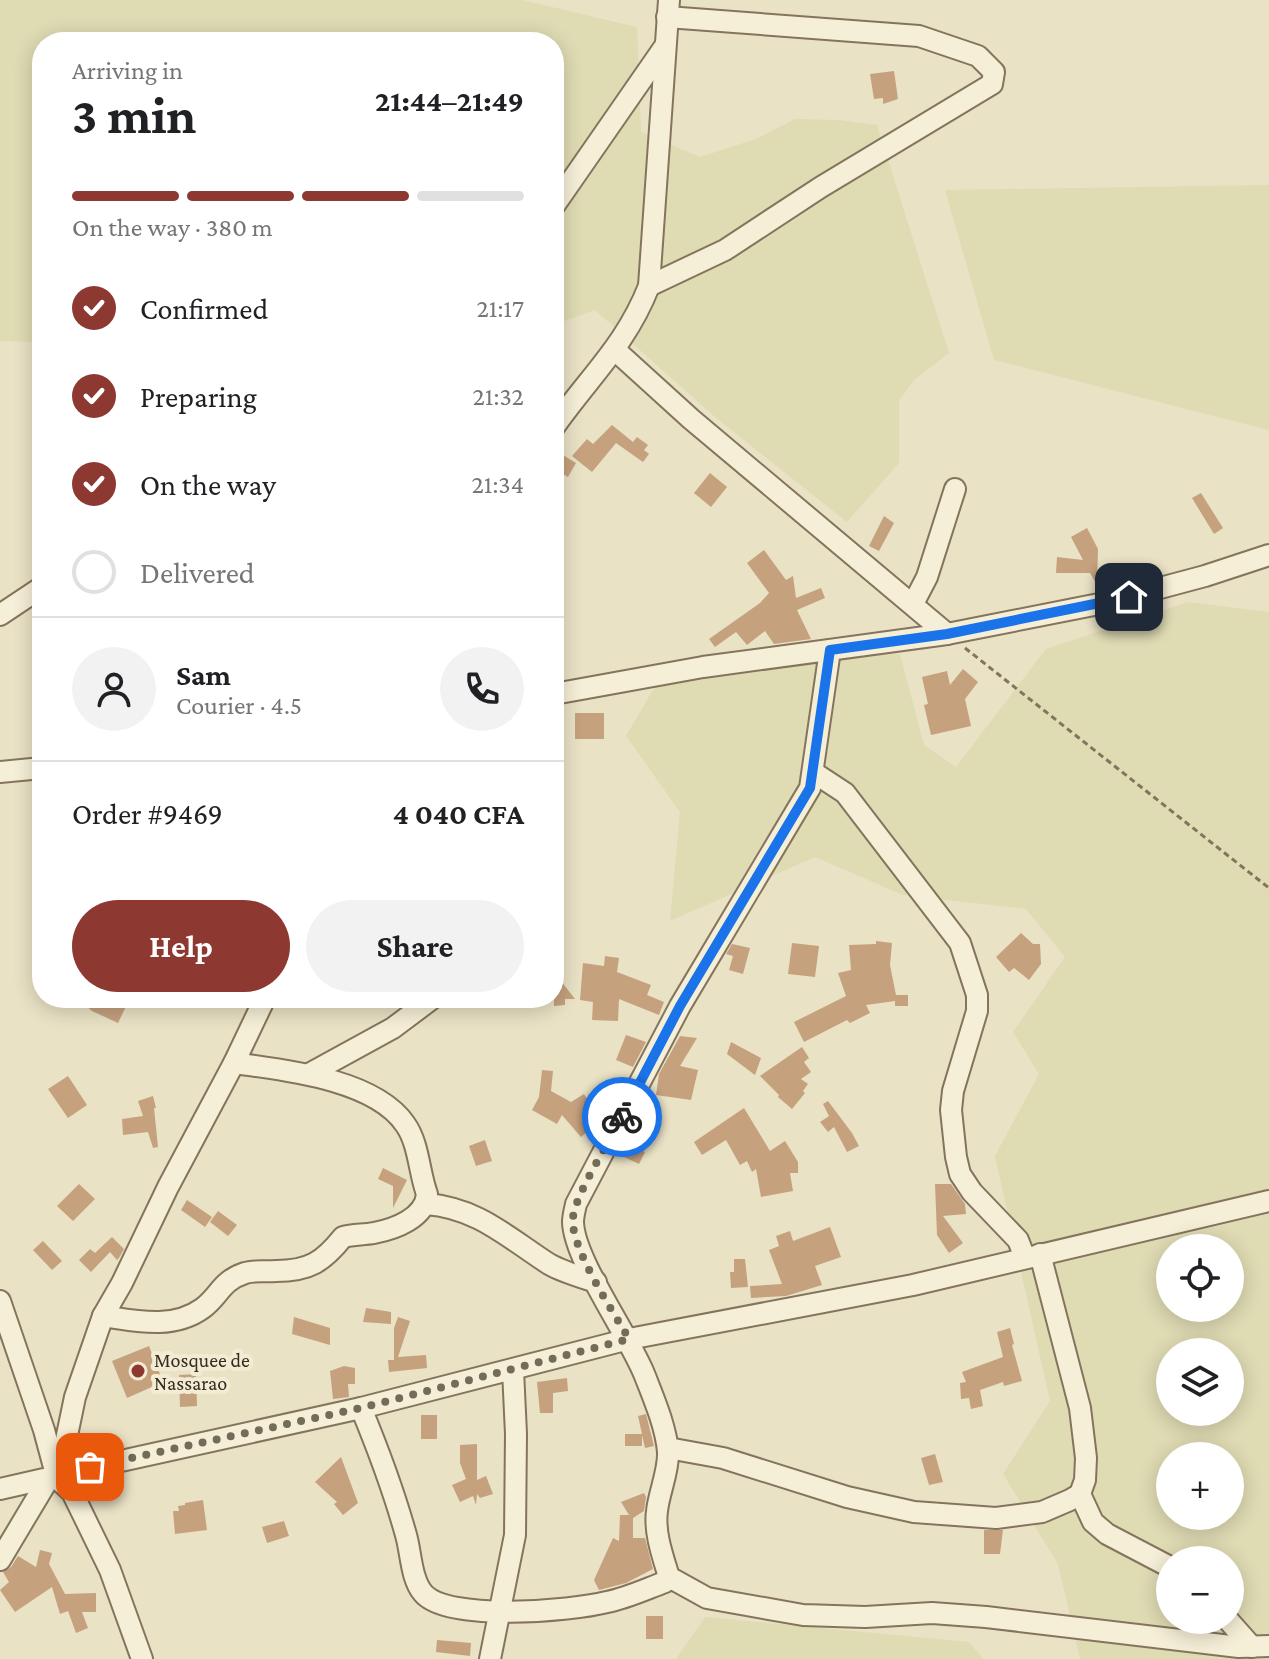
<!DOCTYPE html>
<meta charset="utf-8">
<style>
:root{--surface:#fff;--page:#f2f2f2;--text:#202124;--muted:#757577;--line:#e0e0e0;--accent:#8e3832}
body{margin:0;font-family:"Crimson Pro",serif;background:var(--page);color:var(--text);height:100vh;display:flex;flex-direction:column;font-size:30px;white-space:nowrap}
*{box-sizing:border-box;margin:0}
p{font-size:26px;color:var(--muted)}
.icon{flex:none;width:44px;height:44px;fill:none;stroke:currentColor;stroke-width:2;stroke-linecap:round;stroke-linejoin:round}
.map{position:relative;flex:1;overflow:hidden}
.panel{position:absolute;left:32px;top:32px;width:532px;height:976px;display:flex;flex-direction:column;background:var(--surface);border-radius:32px;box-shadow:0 4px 20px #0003}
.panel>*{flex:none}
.controls{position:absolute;left:1156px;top:1234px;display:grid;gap:16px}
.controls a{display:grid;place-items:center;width:88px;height:88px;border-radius:50%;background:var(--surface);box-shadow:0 4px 20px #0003;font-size:40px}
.pin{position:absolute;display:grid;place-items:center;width:68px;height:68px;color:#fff;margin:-34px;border-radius:16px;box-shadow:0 4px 12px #0006}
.courier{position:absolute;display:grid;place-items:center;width:80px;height:80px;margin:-40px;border:6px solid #1a73e8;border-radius:50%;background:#fff;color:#222;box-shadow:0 2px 10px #0007}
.headline em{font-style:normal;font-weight:700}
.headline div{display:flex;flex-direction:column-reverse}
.headline{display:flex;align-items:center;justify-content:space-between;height:136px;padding:0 40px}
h1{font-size:52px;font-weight:700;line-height:60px}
.bar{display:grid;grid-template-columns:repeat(4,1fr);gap:12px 8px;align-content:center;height:96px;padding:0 40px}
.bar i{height:10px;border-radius:6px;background:var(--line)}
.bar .current{background:var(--accent)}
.bar p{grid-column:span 4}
.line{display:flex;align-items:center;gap:20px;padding:0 40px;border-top:2px solid var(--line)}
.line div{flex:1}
.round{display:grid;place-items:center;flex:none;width:84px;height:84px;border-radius:42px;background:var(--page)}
ol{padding:0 40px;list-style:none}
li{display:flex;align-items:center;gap:24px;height:88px}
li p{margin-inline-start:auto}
li .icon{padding:8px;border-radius:50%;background:var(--accent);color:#fff;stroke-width:4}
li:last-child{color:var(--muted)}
li i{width:44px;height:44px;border:4px solid var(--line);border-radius:50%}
.action{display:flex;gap:16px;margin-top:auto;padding:16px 40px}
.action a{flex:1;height:92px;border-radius:48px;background:var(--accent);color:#fff;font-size:32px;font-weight:700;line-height:92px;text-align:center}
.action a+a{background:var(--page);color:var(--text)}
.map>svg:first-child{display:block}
</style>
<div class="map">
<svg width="1269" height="1659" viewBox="0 0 1269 1659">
<rect width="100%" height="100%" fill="#eae2c5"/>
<g fill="#dfdbb3" fill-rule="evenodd">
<polygon points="0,0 522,0 637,27 641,132 700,157 756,139 795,119 840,120 877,125 949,353 914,380 899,401 899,463 847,522 715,417 595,310 554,325 554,42 42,42 42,342 0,341"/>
<polygon points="1269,185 1269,430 994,360 945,190"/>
<path d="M1188,602L1269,612V1659H1080L1058,1564L1003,1474L1050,1401L995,1156L1039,1074L1013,1032L1065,957L1026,909L903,895L815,857L670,921L680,812L626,736L670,661L900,654L924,745L956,767L1046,649ZM1170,1248H1230V1308H1170ZM1170,1352H1230V1412H1170ZM1170,1456H1230V1516H1170ZM1170,1560H1230V1620H1170Z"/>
<polygon points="705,1617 969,1642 983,1659 676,1659"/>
</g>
<g fill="#c5a17e">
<polygon points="894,71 898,99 883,104 883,98 874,99 870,74"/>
<polygon points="612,425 633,442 637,437 648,445 644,450 649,454 643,462 616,443 592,472 572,456 587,439 593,444"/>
<polygon points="558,452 576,463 568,477 554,469 554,460"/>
<polygon points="710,473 727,487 711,507 694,493"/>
<polygon points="1201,493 1223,528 1214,534 1192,498"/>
<polygon points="884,516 894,523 879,551 869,546"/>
<polygon points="1087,528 1098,549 1097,585 1090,573 1056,573 1057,557 1083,560 1071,537"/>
<polygon points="764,550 786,580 793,576 796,598 821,588 825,598 797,610 811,639 774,644 765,631 747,645 736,632 715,647 709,639 760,603 769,593 747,563"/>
<polygon points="963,669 978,682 965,699 971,726 931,735 924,705 928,704 922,677 947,671 950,685"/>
<rect x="575" y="713" width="29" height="26"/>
<polygon points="1021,933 1033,944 1040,944 1041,964 1029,980 1014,968 1009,972 996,957"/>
<polygon points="876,941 892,943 890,965 896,995 908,995 908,1006 895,1006 895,1001 866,1005 870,1013 850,1023 847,1020 804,1042 794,1022 846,996 838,973 851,970 849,945 876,944"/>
<polygon points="792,943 819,946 815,977 788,974"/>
<polygon points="732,944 750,948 743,974 729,970 733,956 726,954"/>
<polygon points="605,956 619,958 617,972 651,985 647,995 664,1002 659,1015 619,999 618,1021 592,1020 593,1002 580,1000 583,963 604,966"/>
<polygon points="554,972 575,999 565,999 565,1005 554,1006"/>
<polygon points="77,998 130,998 118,1023 92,1011"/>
<polygon points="626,1035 646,1042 633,1067 616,1060"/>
<polygon points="680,1036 697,1038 680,1066 698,1070 691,1100 656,1095 659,1074"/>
<polygon points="731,1042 761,1058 755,1075 727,1054"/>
<polygon points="802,1047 809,1058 804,1062 811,1072 801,1079 808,1084 803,1091 805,1093 792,1109 778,1097 779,1095 760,1076"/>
<polygon points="542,1070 553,1071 551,1091 571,1102 584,1094 593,1108 612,1087 619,1093 609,1112 581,1137 562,1115 557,1124 532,1110 539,1097"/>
<polygon points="68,1076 87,1105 68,1118 48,1089"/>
<polygon points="153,1096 156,1108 154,1108 158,1147 153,1148 148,1132 123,1135 122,1119 143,1116 138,1101"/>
<polygon points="828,1101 852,1133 859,1146 847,1152 834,1127 828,1132 820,1122 829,1116 823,1104"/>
<polygon points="744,1108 770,1151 785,1141 798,1162 798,1173 790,1173 793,1191 761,1197 756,1169 752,1172 747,1161 740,1165 726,1140 702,1155 694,1142"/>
<polygon points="485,1140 492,1161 476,1166 469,1146"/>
<polygon points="624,1141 645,1152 639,1164 618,1154"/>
<polygon points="383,1168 407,1180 393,1208 393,1186 378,1179"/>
<polygon points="79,1184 95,1199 73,1221 57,1206"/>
<polygon points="935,1184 951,1184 965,1204 966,1214 943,1216 963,1243 949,1253 937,1235"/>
<polygon points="187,1200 212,1217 205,1227 181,1210"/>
<polygon points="218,1211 237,1225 228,1236 210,1222"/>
<polygon points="830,1227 841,1257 815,1266 822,1285 786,1296 751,1298 750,1286 782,1284 769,1250 779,1246 776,1236 790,1231 793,1241"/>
<polygon points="112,1237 124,1249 119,1258 117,1260 110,1252 91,1272 79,1260 90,1249 95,1253"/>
<polygon points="43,1241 62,1261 52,1270 33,1250"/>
<polygon points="734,1259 745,1259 748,1287 731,1288 730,1272 734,1272"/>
<polygon points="366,1308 391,1312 391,1324 363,1322"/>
<polygon points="294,1317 330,1328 330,1345 292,1334"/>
<polygon points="398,1317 410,1321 398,1357 426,1355 427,1368 389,1372 388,1360 394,1360 394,1328"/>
<polygon points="1010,1328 1014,1344 1012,1345 1022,1381 1004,1386 1003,1382 980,1390 983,1406 971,1409 969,1398 961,1399 960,1383 966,1382 962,1372 1003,1357 997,1332"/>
<polygon points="149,1346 163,1382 127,1398 112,1361"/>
<polygon points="344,1366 355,1368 355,1384 348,1384 349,1397 333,1399 330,1371"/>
<polygon points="196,1374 197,1406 180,1407 179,1375"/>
<polygon points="567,1378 568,1391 553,1393 553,1413 540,1413 537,1382"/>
<polygon points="646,1414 654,1446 645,1448 642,1435 642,1446 625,1446 625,1434 642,1434 638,1416"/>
<rect x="421" y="1415" width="16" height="24"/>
<polygon points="477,1444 477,1480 486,1476 493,1494 480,1498 477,1494 476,1505 473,1496 460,1502 452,1485 466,1479 460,1463 460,1445"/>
<polygon points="935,1454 943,1482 929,1485 921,1458"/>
<polygon points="341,1457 358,1503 343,1515 334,1504 337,1502 315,1482"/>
<polygon points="644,1493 646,1497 644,1511 633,1518 633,1538 645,1538 653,1569 626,1583 599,1590 594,1580 613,1538 619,1541 620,1515 629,1515 621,1502"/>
<polygon points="203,1500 207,1530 175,1534 173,1511 179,1511 178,1506 185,1505 185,1503"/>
<polygon points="284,1521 289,1536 267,1543 262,1527"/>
<polygon points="984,1530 1003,1530 1000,1554 984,1554"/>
<polygon points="40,1550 52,1553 49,1564 65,1594 96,1593 96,1612 82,1612 88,1628 76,1633 68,1611 60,1614 52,1587 15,1612 0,1590 9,1582 3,1572 11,1567 18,1556 36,1567"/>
<rect x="646" y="1616" width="17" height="23"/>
<polygon points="437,1640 471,1643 470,1656 436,1652"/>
</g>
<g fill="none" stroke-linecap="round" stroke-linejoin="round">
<g stroke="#84745d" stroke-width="24">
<g id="minor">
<polyline points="554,206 665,46"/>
<polyline points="649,286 725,250 821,187 992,84 994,72 978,56 919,36 667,17"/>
<polyline points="615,350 691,419 947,634"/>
<path d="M554,427C589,377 626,345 649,286L669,0"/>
<polyline points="913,604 927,577 955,489"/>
<polyline points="0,615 42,587"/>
<path d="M830,650L810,788L680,1006L576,1204C575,1209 573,1216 573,1222C574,1260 629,1335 645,1376C654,1399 666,1427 668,1452C669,1471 659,1492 657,1511C654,1533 663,1557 669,1577L707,1598L803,1615L865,1617L932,1613L986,1617L1239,1647L1269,1646"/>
<polyline points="554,694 703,667 947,634 1104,603 1205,576 1269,555"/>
<polyline points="0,772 42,768"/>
<polyline points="813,772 845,793 960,943 977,995 977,1011 953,1091 951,1110 956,1157 960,1174 972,1192 1018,1240 1025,1258"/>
<polyline points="309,1074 393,1028 433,998"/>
<path d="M426,1204C478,1208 507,1237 549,1264C563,1272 581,1277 596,1282"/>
<polyline points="0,1301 44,1430 54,1467"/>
<path d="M103,1316C136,1321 173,1330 203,1308C220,1295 221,1281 245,1273C254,1270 266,1272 276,1271C309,1271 323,1262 343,1237C353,1234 363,1235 374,1233C395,1229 425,1218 427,1194C419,1173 419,1143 405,1124C374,1079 284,1070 234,1063"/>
<path d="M361,1408C378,1449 394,1492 406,1535C411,1552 411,1579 423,1593C447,1622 571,1611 607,1602C627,1598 646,1589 665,1582L669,1577"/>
<polyline points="668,1448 723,1458 847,1497 914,1512 996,1518 1042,1512 1070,1500 1080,1494 1085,1480 1086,1458 1080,1408 1040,1254"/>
<polyline points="60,1469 75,1397 103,1316 122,1283 168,1187 234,1063 265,998"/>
<polyline points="62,1474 361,1408 629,1339 913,1285 1269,1201"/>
<polyline points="61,1482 72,1492 110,1570 142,1659"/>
<polyline points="0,1489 44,1479"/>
<polyline points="1080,1494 1093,1522 1107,1534 1170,1567"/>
<polyline points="0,1560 46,1483"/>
<polyline points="1228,1620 1252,1647"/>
<polyline points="490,1659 515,1535 516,1434 513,1370"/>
</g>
</g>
<polyline stroke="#84745d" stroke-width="3" stroke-dasharray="6 4" stroke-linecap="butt" points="965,648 1269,888"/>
<use href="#minor" stroke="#f6efd7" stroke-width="20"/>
</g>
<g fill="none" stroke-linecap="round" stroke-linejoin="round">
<path stroke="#746b59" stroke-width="8" stroke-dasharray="0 14.4" d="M90,1467L361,1408L629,1339C614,1313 569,1246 573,1217C577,1191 609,1143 622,1117"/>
<polyline stroke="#1a73e8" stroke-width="10" points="622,1117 680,1006 810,788 830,650 947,634 1129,597"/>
</g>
<circle fill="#8e3832" stroke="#f2ecd4" stroke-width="3" cx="138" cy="1371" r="8"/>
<g text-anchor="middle" stroke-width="8" stroke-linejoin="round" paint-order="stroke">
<g font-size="20" fill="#352b1f" stroke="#f2ecd4" text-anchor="start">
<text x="154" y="1367">Mosquee de<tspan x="154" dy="23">Nassarao</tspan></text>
</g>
</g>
</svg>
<div class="controls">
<a><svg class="icon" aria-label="locate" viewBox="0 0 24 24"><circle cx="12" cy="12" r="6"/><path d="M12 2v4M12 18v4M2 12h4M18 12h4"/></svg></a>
<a><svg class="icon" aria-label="layers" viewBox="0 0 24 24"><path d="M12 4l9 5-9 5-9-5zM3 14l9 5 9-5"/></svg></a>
<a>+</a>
<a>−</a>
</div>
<div class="pin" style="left:90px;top:1467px;background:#ea580c"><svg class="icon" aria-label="bag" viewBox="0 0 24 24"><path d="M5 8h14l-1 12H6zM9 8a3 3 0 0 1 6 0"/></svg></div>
<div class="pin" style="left:1129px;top:597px;background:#1f2937"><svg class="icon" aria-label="home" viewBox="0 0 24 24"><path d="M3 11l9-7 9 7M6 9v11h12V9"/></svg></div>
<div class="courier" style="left:622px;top:1117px"><svg class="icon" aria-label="bike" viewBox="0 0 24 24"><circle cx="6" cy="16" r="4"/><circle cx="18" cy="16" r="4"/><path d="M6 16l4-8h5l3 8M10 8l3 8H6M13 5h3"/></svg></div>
<section class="panel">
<div class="headline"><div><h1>3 min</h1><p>Arriving in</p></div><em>21:44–21:49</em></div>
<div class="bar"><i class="current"></i><i class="current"></i><i class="current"></i><i></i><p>On the way · 380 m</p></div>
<ol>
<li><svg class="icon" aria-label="check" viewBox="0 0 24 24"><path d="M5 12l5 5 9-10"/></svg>Confirmed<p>21:17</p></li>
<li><svg class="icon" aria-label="check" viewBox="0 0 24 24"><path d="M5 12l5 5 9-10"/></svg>Preparing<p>21:32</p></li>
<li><svg class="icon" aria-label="check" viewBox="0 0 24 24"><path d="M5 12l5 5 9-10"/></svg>On the way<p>21:34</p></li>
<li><i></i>Delivered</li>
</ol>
<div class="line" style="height:144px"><a class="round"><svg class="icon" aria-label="person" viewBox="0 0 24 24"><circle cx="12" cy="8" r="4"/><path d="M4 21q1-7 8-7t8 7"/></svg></a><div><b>Sam</b><p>Courier · 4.5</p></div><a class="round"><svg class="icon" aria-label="phone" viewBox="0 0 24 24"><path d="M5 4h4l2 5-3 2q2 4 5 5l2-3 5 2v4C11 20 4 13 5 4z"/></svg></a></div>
<div class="line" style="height:104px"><div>Order #9469</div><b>4 040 CFA</b></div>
<div class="action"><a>Help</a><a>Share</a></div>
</section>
</div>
